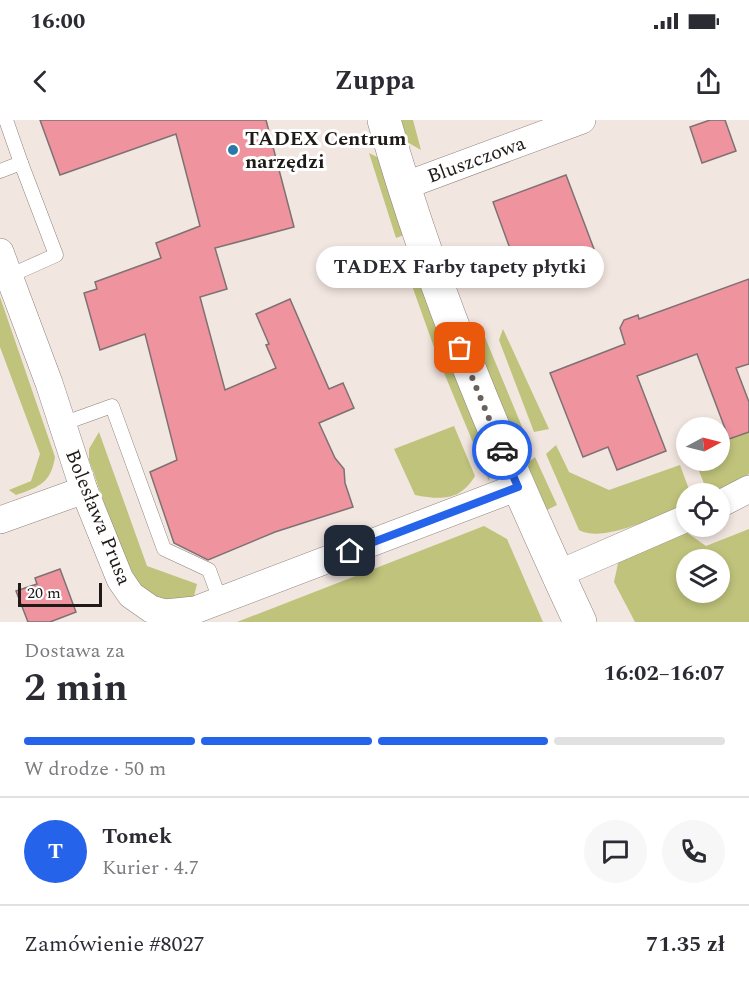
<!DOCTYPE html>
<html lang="pl">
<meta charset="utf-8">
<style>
:root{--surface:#fff;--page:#f7f7f7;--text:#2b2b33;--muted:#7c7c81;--line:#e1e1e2;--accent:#2563eb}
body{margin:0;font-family:Spectral,serif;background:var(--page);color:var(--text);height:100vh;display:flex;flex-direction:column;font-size:22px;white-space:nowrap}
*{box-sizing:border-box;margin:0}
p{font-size:20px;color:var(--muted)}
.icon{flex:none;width:33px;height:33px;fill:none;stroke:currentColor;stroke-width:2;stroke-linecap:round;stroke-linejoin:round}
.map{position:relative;height:502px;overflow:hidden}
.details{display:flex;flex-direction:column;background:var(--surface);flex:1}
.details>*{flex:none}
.needle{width:39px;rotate:83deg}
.fabs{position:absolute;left:676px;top:297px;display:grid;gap:12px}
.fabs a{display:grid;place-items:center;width:54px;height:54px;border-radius:50%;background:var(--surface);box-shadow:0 3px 9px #0003;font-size:30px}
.scale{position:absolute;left:18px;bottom:15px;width:84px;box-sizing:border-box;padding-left:6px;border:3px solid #1f1a18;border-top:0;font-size:16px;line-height:21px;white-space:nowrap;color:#1f1a18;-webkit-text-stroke:4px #fff;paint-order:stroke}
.pin{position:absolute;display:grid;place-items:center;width:51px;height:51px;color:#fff;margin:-26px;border-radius:12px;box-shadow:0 3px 9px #0006}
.courier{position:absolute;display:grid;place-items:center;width:60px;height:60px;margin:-30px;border:4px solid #2563eb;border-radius:50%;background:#fff;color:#222;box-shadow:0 2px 8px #0007}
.bubble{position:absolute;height:42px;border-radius:21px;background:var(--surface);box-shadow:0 3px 9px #0003;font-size:20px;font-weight:700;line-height:42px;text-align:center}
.headline em{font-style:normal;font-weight:700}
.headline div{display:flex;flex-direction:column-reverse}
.headline{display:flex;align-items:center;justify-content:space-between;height:102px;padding:0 24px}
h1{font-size:39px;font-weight:700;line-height:45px}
.bar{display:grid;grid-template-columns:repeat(4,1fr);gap:9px 6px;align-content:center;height:72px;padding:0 24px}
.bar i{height:8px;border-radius:4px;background:var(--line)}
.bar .on{background:var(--accent)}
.bar p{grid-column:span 4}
.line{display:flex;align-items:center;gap:15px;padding:0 24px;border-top:2px solid var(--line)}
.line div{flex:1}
.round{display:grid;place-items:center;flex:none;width:63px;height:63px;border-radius:32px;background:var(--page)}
.status{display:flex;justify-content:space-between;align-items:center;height:42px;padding:0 30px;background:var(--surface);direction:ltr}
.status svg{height:16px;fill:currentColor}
header{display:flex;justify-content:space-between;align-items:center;height:78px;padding:0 24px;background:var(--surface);font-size:27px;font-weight:700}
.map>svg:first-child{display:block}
</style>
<div class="status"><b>16:00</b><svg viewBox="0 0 49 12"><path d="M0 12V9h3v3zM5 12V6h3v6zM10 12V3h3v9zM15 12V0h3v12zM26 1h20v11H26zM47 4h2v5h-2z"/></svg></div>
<header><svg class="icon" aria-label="back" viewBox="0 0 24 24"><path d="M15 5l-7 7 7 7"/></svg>Zuppa<svg class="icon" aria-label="share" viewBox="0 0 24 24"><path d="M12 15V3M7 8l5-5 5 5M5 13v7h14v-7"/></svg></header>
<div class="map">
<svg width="749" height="502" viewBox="0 0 749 502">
<rect width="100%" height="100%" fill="#f2e6e0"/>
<g fill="#bfc37b" fill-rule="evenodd">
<polygon points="401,0 413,0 421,30 407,22"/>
<polygon points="369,33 379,38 404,115 396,118"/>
<polygon points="409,132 441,220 435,230 401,135"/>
<path d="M0,177L55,337C51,363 39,367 16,375L9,370L31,361L40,334L0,227Z"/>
<polygon points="503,209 549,309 534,312 499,220"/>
<polygon points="482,210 525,314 522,320 515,318 474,219 475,213"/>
<polygon points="442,248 454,252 492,345 489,361"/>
<path d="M454,306L475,356C460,381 441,380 415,375L394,329Z"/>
<path d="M99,312L147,446L197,464L194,476C179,485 154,480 143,468C124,448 100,369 89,340V329Z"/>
<polygon points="749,312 749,354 716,372 707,371 695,341 720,340 720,323"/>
<path d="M556,325L569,352L609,370L680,345L690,372L687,374V385C660,394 604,424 579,410L546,334Z"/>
<polygon points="535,337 557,385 547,390 529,348 528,343"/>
<polygon points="484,406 507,419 543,502 237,502"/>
<path d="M682,409L706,426L749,409V502H635L614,462L620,434ZM687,440H720V472H687Z"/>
</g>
<g fill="#ef949f" stroke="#7e7172" stroke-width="1.5">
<polygon points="40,0 266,0 294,107 215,128 227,169 200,177 225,270 276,248 266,225 269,224 256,194 290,179 329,269 343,263 354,288 319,303 335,338 344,349 345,363 353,387 275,412 208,440 174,423 150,352 177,340 145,214 100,230 84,173 97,169 95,162 161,138 156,123 200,106 176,14 60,55"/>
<polygon points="710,0 725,0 736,31 702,43 690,7"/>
<polygon points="566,55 594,129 520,156 493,82"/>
<polygon points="749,159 749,244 736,248 749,282 749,312 729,319 697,234 637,256 666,331 617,350 608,327 583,337 550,253 625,224 620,208 624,200 638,195 639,199"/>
<polygon points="60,449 76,492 50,502 28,502 16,471 37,464 35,458"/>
</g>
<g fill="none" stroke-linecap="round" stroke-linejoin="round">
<g stroke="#8f837e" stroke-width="15">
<g id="service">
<polyline points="0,51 21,43 6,0"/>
<polyline points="9,156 56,135 21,43"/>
<polyline points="62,304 112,286 164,429 209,450 220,480"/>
</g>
</g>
<g stroke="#8f837e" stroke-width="28">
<g id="minor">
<polyline points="404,66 582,0"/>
<polyline points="0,132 49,263 84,370 120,459 131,475 151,489 165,493 195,490 518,367"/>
<polyline points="720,384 749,369"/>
<polyline points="0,400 84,370"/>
<polyline points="558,454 687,398"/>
</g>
</g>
<g stroke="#8f837e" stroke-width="34">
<path id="tertiary" d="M384,0C433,173 504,339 580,502"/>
</g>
<use href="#service" stroke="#fff" stroke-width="14"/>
<use href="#minor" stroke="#fff" stroke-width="27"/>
<use href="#tertiary" stroke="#fff" stroke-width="33"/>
</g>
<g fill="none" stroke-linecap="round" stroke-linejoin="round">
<polyline stroke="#69615e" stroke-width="6" stroke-dasharray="0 10.8" points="460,228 502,330"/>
<polyline stroke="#2563eb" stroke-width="8" points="350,431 518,367 502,330"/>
</g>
<circle fill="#2a78aa" stroke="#fff" stroke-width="2" cx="233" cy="30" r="6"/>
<g text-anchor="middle" stroke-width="6" stroke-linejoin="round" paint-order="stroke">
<g font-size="20" font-weight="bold" fill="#1f1a18" stroke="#fff" text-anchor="start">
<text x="245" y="25">TADEX Centrum<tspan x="245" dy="23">narzędzi</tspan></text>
</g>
<g font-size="20" fill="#1f1a18" stroke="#fff">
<text transform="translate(476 39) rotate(-20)" y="7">Bluszczowa</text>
<text transform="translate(99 397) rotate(68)" y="7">Bolesława Prusa</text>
</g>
</g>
</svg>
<div class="fabs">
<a><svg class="needle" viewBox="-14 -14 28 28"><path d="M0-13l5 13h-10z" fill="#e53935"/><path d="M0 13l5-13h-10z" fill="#7c7c81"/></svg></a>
<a><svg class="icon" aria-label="locate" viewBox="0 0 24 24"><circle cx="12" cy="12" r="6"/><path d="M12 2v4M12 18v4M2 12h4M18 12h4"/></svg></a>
<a><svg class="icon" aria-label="layers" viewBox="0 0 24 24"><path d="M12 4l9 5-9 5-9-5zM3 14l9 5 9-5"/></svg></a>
</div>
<div class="scale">20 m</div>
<div class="pin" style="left:460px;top:228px;background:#ea580c"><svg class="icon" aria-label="bag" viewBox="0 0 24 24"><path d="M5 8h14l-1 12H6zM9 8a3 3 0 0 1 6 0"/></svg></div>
<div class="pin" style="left:350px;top:431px;background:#1f2937"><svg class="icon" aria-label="home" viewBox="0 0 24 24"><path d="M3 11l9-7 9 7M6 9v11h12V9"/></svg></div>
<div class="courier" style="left:502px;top:330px"><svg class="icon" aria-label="car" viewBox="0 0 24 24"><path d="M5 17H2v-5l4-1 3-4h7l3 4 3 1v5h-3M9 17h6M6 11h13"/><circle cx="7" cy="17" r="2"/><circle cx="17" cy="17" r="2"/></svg></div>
<div class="bubble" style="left:316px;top:126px;width:288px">TADEX Farby tapety płytki</div>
</div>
<section class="details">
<div class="headline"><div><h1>2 min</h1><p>Dostawa za</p></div><em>16:02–16:07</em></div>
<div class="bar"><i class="on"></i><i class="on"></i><i class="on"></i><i></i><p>W drodze · 50 m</p></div>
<div class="line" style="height:108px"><b class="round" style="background:var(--accent);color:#fff">T</b><div><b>Tomek</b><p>Kurier · 4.7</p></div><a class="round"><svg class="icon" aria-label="chat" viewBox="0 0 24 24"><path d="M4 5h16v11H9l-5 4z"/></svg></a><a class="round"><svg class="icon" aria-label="phone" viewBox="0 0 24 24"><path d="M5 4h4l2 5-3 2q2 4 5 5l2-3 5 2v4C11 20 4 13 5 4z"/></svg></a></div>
<div class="line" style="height:78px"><div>Zamówienie #8027</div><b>71.35 zł</b></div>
</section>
